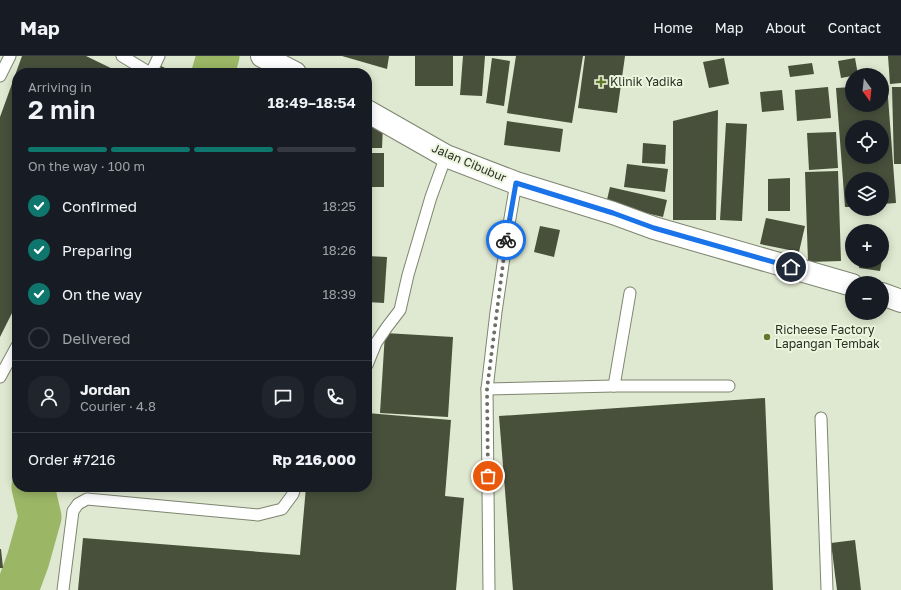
<!DOCTYPE html>
<meta charset="utf-8">
<style>
:root{--surface:#171b24;--page:#20242c;--text:#f1f3f6;--muted:#9ea1a6;--line:#363941;--accent:#0f766e}
body{margin:0;font-family:"Golos Text",sans-serif;background:var(--page);color:var(--text);height:100vh;display:flex;flex-direction:column;font-size:15px;white-space:nowrap}
*{box-sizing:border-box;margin:0}
p{font-size:13px;color:var(--muted)}
.icon{flex:none;width:22px;height:22px;fill:none;stroke:currentColor;stroke-width:2;stroke-linecap:round;stroke-linejoin:round}
.map{position:relative;flex:1;overflow:hidden}
.side{position:absolute;left:12px;top:12px;width:360px;height:424px;display:flex;flex-direction:column;background:var(--surface);border-radius:16px;box-shadow:0 2px 10px #0003}
.side>*{flex:none}
.needle{width:26px;rotate:165deg}
.fabs{position:absolute;left:845px;top:12px;display:grid;gap:8px}
.fabs a{display:grid;place-items:center;width:44px;height:44px;border-radius:50%;background:var(--surface);box-shadow:0 2px 10px #0003;font-size:20px}
.pin{position:absolute;display:grid;place-items:center;width:34px;height:34px;color:#fff;margin:-17px;border:2px solid #fff;border-radius:50%;box-shadow:0 1px 4px #0007}
.courier{position:absolute;display:grid;place-items:center;width:40px;height:40px;margin:-20px;border:3px solid #1a73e8;border-radius:50%;background:#fff;color:#222;box-shadow:0 1px 5px #0007}
.head em{font-style:normal;font-weight:600}
.head div{display:flex;flex-direction:column-reverse}
.head{display:flex;align-items:center;justify-content:space-between;height:68px;padding:0 16px}
h1{font-size:26px;font-weight:600;line-height:30px}
.bar{display:grid;grid-template-columns:repeat(4,1fr);gap:6px 4px;align-content:center;height:48px;padding:0 16px}
.bar i{height:5px;border-radius:3px;background:var(--line)}
.bar .active{background:var(--accent)}
.bar p{grid-column:span 4}
.line{display:flex;align-items:center;gap:10px;padding:0 16px;border-top:1px solid var(--line)}
.line div{flex:1}
.round{display:grid;place-items:center;flex:none;width:42px;height:42px;border-radius:16px;background:var(--page)}
ol{padding:0 16px;list-style:none}
li{display:flex;align-items:center;gap:12px;height:44px}
li p{margin-inline-start:auto}
li .icon{padding:4px;border-radius:50%;background:var(--accent);color:#fff;stroke-width:4}
li:last-child{color:var(--muted)}
li i{width:22px;height:22px;border:2px solid var(--line);border-radius:50%}
header{display:flex;align-items:center;gap:24px;box-sizing:border-box;height:56px;padding:0 20px;background:var(--surface);border-bottom:1px solid var(--line)}
header strong{font-size:19px}
nav{display:flex;gap:22px;margin-inline-start:auto;font-size:14px}
.map>svg:first-child{display:block}
</style>
<header>
<strong>Map</strong>
<nav><a>Home</a><a>Map</a><a>About</a><a>Contact</a></nav>
</header>
<div class="map">
<svg width="901" height="534" viewBox="0 0 901 534">
<rect width="100%" height="100%" fill="#dfe8d0"/>
<g fill="none" stroke-linecap="round" stroke-linejoin="round">
<g stroke="#9bb665" stroke-width="43">
<polyline points="213,17 218,0"/>
<polyline points="17,534 28,504 40,461 33,431"/>
</g>
</g>
<g fill="#484f3b" fill-rule="evenodd">
<polygon points="22,0 86,0 121,17 17,17 17,247 0,281 0,61"/>
<polygon points="342,0 389,0 387,13"/>
<rect x="415" y="0" width="38" height="30"/>
<polygon points="463,0 485,0 482,40 460,39"/>
<polygon points="516,0 583,0 572,67 507,57"/>
<polygon points="585,0 625,0 617,57 578,52"/>
<polygon points="888,0 901,0 901,27 890,28"/>
<polygon points="492,2 510,5 504,50 486,47"/>
<polygon points="724,2 729,28 709,32 703,6"/>
<polygon points="855,2 858,19 852,19 852,20 841,22 838,5"/>
<polygon points="812,7 814,18 790,21 788,10"/>
<polygon points="161,10 175,17 158,17"/>
<path d="M882,28H887L896,147L882,148V123H852V151H845L836,32L852,31V49H882ZM852,71H882V101H852Z"/>
<polygon points="828,31 831,62 797,65 795,34"/>
<polygon points="892,31 901,31 901,108 894,108"/>
<polygon points="782,34 784,54 762,56 760,36"/>
<polygon points="718,54 716,164 673,164 673,65"/>
<polygon points="507,65 563,73 560,96 504,89"/>
<polygon points="367,67 383,68 382,92 367,92"/>
<polygon points="726,67 747,68 742,165 720,164"/>
<polygon points="836,76 838,112 809,114 807,77"/>
<polygon points="643,87 666,89 665,108 642,107"/>
<rect x="367" y="97" width="17" height="34"/>
<polygon points="627,108 668,113 665,136 624,131"/>
<polygon points="838,115 841,205 808,206 805,116"/>
<polygon points="790,122 790,155 768,155 768,123"/>
<polygon points="610,131 667,144 663,161 606,148"/>
<polygon points="766,162 805,170 799,196 760,188"/>
<polygon points="540,170 560,174 554,201 534,196"/>
<polygon points="367,200 387,201 384,247 367,246"/>
<polygon points="860,205 882,205 880,215 859,212"/>
<polygon points="385,277 453,281 448,361 380,357"/>
<polygon points="765,342 773,534 513,534 499,360"/>
<polygon points="367,357 451,364 445,440 464,442 456,534 78,534 83,482 300,499 306,431 367,431"/>
<polygon points="205,431 227,431 227,432 205,434"/>
<polygon points="238,431 258,431 258,435 238,436"/>
<polygon points="855,484 861,534 837,534 831,487"/>
<polygon points="0,493 1,493 3,512 0,512"/>
</g>
<g fill="none" stroke-linecap="round" stroke-linejoin="round">
<g stroke="#7d856f" stroke-width="13">
<g id="service">
<polyline points="122,0 150,17"/>
<polyline points="151,17 159,0"/>
<polyline points="0,20 10,0"/>
<polyline points="367,309 376,287 387,271 400,254 408,219 431,141 446,100"/>
<polyline points="0,321 17,290"/>
<polyline points="614,330 630,237"/>
<polyline points="487,333 614,330 729,330"/>
<polyline points="821,362 827,534"/>
<polyline points="63,534 73,455 78,448 87,443 258,459 282,453 293,438 295,431"/>
<polyline points="489,534 487,333 496,256 508,174 516,127"/>
</g>
</g>
<g stroke="#7d856f" stroke-width="24">
<g id="tertiary">
<polyline points="262,0 295,17"/>
<polyline points="367,55 446,100 516,127 613,157 654,172 852,229"/>
<polyline points="882,238 901,245"/>
</g>
</g>
<use href="#service" stroke="#fff" stroke-width="11"/>
<use href="#tertiary" stroke="#fff" stroke-width="22"/>
</g>
<g fill="none" stroke-linecap="round" stroke-linejoin="round">
<polyline stroke="#6b7062" stroke-width="4" stroke-dasharray="0 7.2" points="488,420 487,333 506,184"/>
<polyline stroke="#1a73e8" stroke-width="5" points="506,184 516,127 613,157 654,172 791,211"/>
</g>
<g fill="#62792b" stroke="#ecf5dd" stroke-width="1.5">
<path d="M599 20h4v4h4v4h-4v4h-4v-4h-4v-4h4z"/>
<circle cx="767" cy="281" r="4"/>
</g>
<g text-anchor="middle" stroke-width="4" stroke-linejoin="round" paint-order="stroke">
<g font-size="12" fill="#2c2f26" stroke="#ecf5dd" text-anchor="start">
<text x="610" y="30">Klinik Yadika</text>
<text x="775" y="278">Richeese Factory<tspan x="775" dy="14">Lapangan Tembak</tspan></text>
</g>
<g font-size="12" fill="#2c2f26" stroke="#ecf5dd">
<text transform="translate(469 107) rotate(23)" y="4">Jalan Cibubur</text>
</g>
</g>
</svg>
<div class="fabs">
<a><svg class="needle" viewBox="-14 -14 28 28"><path d="M0-13l5 13h-10z" fill="#e53935"/><path d="M0 13l5-13h-10z" fill="#9ea1a6"/></svg></a>
<a><svg class="icon" aria-label="locate" viewBox="0 0 24 24"><circle cx="12" cy="12" r="6"/><path d="M12 2v4M12 18v4M2 12h4M18 12h4"/></svg></a>
<a><svg class="icon" aria-label="layers" viewBox="0 0 24 24"><path d="M12 4l9 5-9 5-9-5zM3 14l9 5 9-5"/></svg></a>
<a>+</a>
<a>−</a>
</div>
<div class="pin" style="left:488px;top:420px;background:#ea580c"><svg class="icon" aria-label="bag" viewBox="0 0 24 24"><path d="M5 8h14l-1 12H6zM9 8a3 3 0 0 1 6 0"/></svg></div>
<div class="pin" style="left:791px;top:211px;background:#1f2937"><svg class="icon" aria-label="home" viewBox="0 0 24 24"><path d="M3 11l9-7 9 7M6 9v11h12V9"/></svg></div>
<div class="courier" style="left:506px;top:184px"><svg class="icon" aria-label="bike" viewBox="0 0 24 24"><circle cx="6" cy="16" r="4"/><circle cx="18" cy="16" r="4"/><path d="M6 16l4-8h5l3 8M10 8l3 8H6M13 5h3"/></svg></div>
<section class="side">
<div class="head"><div><h1>2 min</h1><p>Arriving in</p></div><em>18:49–18:54</em></div>
<div class="bar"><i class="active"></i><i class="active"></i><i class="active"></i><i></i><p>On the way · 100 m</p></div>
<ol>
<li><svg class="icon" aria-label="check" viewBox="0 0 24 24"><path d="M5 12l5 5 9-10"/></svg>Confirmed<p>18:25</p></li>
<li><svg class="icon" aria-label="check" viewBox="0 0 24 24"><path d="M5 12l5 5 9-10"/></svg>Preparing<p>18:26</p></li>
<li><svg class="icon" aria-label="check" viewBox="0 0 24 24"><path d="M5 12l5 5 9-10"/></svg>On the way<p>18:39</p></li>
<li><i></i>Delivered</li>
</ol>
<div class="line" style="height:72px"><a class="round"><svg class="icon" aria-label="person" viewBox="0 0 24 24"><circle cx="12" cy="8" r="4"/><path d="M4 21q1-7 8-7t8 7"/></svg></a><div><b>Jordan</b><p>Courier · 4.8</p></div><a class="round"><svg class="icon" aria-label="chat" viewBox="0 0 24 24"><path d="M4 5h16v11H9l-5 4z"/></svg></a><a class="round"><svg class="icon" aria-label="phone" viewBox="0 0 24 24"><path d="M5 4h4l2 5-3 2q2 4 5 5l2-3 5 2v4C11 20 4 13 5 4z"/></svg></a></div>
<div class="line" style="height:52px"><div>Order #7216</div><b>Rp 216,000</b></div>
</section>
</div>
